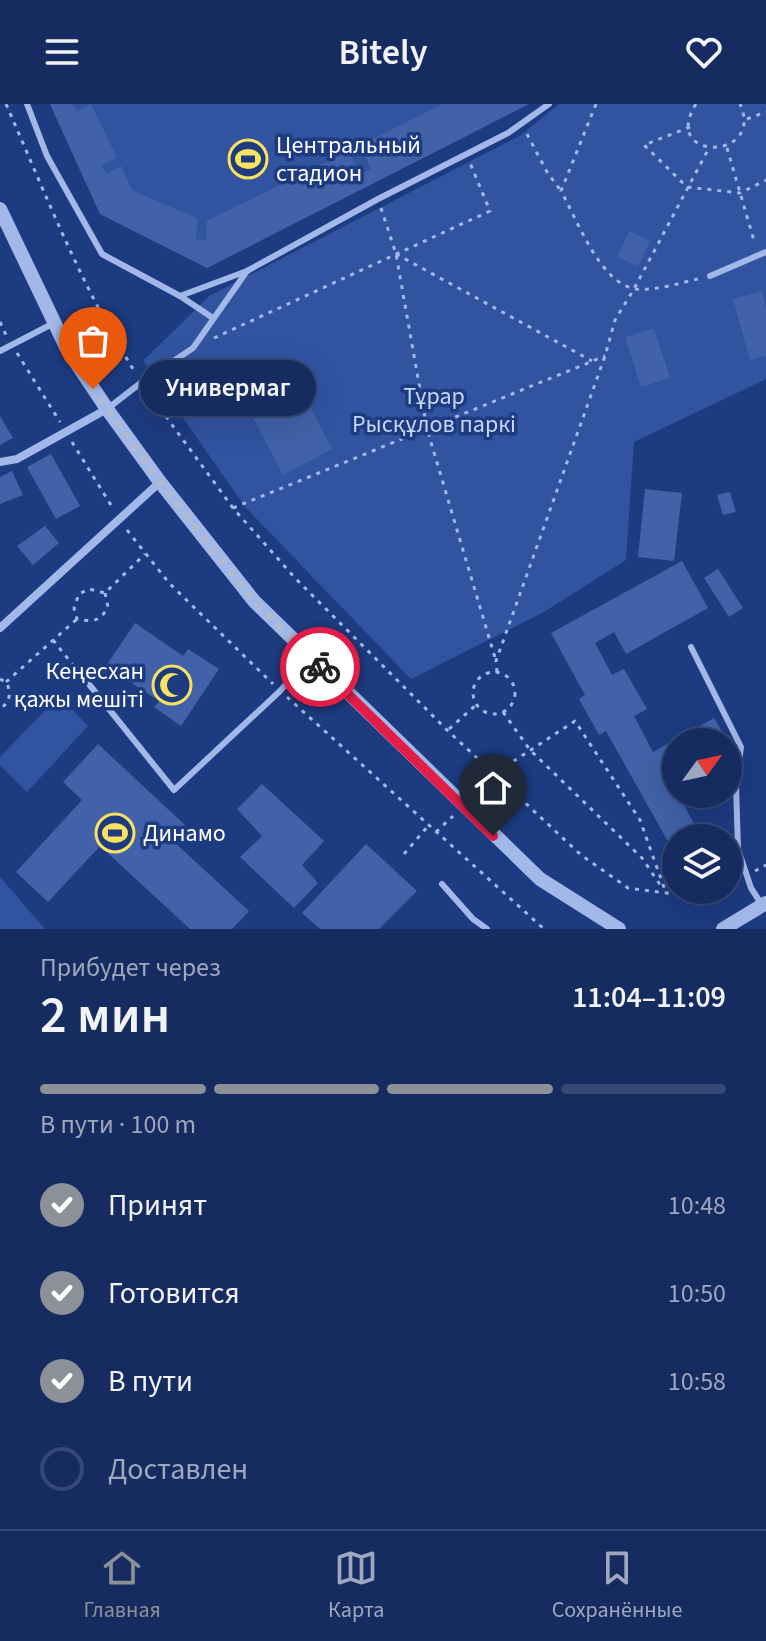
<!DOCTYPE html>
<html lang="ru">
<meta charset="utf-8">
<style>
:root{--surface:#162c61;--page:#1f3467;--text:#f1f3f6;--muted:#9ea7bd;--line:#354876;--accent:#8c9099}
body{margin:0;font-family:"Source Sans 3",sans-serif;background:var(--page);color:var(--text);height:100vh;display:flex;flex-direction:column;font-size:30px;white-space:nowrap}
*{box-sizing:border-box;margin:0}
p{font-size:26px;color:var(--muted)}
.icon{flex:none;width:44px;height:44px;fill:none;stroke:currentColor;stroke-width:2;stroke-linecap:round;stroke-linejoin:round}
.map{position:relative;height:825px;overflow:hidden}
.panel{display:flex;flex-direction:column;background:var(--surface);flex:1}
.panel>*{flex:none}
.needle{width:52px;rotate:57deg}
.fabs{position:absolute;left:662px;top:624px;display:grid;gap:16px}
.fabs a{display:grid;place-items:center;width:80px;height:80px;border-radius:50%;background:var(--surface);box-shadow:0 8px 32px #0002,0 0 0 2px var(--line);font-size:40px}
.pin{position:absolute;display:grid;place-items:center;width:68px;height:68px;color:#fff;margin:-82px -34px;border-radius:50% 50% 50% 0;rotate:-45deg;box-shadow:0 0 8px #0007}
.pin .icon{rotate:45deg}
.courier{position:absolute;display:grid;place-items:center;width:80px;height:80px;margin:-40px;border:6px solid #e11d48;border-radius:50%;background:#fff;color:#222;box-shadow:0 2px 10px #0007}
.bubble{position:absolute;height:56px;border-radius:28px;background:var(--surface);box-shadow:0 8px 32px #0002,0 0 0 2px var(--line);font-size:26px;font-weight:600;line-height:56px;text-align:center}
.summary em{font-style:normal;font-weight:600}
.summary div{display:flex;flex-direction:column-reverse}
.summary{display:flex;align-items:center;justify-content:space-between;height:136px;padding:0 40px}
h1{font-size:52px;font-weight:600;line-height:60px}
.bar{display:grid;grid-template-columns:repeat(4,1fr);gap:12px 8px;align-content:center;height:96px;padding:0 40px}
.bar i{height:10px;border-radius:6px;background:var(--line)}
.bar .on{background:var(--accent)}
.bar p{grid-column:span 4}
ol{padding:0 40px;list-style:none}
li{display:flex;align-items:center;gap:24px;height:88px}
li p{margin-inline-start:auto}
li .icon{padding:8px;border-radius:50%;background:var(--accent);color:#fff;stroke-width:4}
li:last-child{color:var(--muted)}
li i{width:44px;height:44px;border:4px solid var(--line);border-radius:50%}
header{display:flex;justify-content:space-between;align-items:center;height:104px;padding:0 40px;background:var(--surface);font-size:36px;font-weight:600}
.menu{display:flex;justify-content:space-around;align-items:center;height:112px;border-top:2px solid var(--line);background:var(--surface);font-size:22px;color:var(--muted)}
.menu a{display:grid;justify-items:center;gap:4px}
.menu .on{color:var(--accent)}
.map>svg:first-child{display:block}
</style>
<header><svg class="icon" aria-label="menu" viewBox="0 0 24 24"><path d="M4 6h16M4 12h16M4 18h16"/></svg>Bitely<svg class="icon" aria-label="heart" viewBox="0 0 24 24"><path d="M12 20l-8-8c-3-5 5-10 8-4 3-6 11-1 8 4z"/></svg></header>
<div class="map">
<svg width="766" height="825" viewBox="0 0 766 825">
<rect width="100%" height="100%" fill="#1d3b81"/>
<g fill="#3153a0">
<polygon points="50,0 529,0 207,164 100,110"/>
<polygon points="559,0 766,0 766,275 634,338 626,456 544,508 411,575 246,404 143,257 209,192 521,31"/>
<polygon points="59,592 88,622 27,688 0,661 0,653"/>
<polygon points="0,773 45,825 0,825"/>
</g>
<g fill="#4162a9">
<polygon points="50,0 73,0 77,7 91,0 117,54 102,61 106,70 121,62 132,86 198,115 196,135 206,136 207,117 349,47 360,71 371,65 361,41 443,0 529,0 207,164 100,110"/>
<polygon points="629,127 650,137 638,162 617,153"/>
<polygon points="762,187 766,204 766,252 750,256 733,195"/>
<polygon points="654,224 670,274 641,283 625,233"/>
<polygon points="298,279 332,345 283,371 249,306"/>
<polygon points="0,312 13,334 0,341"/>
<polygon points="51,350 80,402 56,415 27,363"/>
<polygon points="12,367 23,391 0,400 0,373"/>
<polygon points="645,385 682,389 674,457 638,453"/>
<polygon points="730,388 736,408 723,411 717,391"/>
<polygon points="45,422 59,439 33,461 17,442"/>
<polygon points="682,457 708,504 626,550 614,528 595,539 612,571 624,565 647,605 634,612 653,648 714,614 728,638 676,638 676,670 669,674 702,734 676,734 676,752 606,627 599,631 579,595 585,591 551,529"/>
<polygon points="718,465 743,504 729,513 704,474"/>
<polygon points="135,519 183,552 188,545 219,565 181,622 154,603 159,597 106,562"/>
<polygon points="98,640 186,722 173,737 249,807 232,825 190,825 100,742 48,798 16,768 82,696 63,678"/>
<polygon points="262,680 324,737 302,761 318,779 294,804 240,753 262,732 237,705"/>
<polygon points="366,740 417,787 379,825 320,825 302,809"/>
</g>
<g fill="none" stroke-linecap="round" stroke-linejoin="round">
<g stroke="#a2b8e9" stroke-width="3" stroke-dasharray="4 6" stroke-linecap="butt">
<path d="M6,0C46,91 82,184 135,268"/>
<path d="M596,0L561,87C577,115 600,180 636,185C656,187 679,179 698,175"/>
<path d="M696,0C659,58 766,57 740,0"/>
<polyline points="747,15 766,8"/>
<polyline points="690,23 644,41 687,83 740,89 766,76"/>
<polyline points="527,30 547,68 561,87"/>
<polyline points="727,44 755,140"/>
<polyline points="381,104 396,150 427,325 496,557"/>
<polyline points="396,150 592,257"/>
<polyline points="0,218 7,233"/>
<polyline points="214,234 490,107 470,59"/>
<polyline points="17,249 60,318"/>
<polyline points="148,288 233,404 294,473 447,626 581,751 628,784 674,790 718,786"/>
<polyline points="72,338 114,406"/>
<polyline points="233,404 605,252"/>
<polyline points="127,426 169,479 273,580"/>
<path d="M105,489L108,503C100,518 93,518 77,515L74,504L79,490L89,485L105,489L145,450"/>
<polyline points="53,536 76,565"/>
<polyline points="497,568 496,557 605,252 615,216 634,185 709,44"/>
<circle cx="494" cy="589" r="21"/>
<path d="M0,575L6,578C12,589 10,598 0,605"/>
<polyline points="6,578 77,515"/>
<polyline points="287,593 544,825"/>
<polyline points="503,608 530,646 642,754 663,785"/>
<polyline points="449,625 476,601"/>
<polyline points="475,689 494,670 575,617 640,716 666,789"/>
<polyline points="436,728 453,712"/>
<polyline points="404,750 428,722"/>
<polyline points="755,767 766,761"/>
<polyline points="728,781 738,776"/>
</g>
<g stroke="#a2b8e9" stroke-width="6">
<polyline points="27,0 47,52 102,150 180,192 247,167 378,95 508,29 549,0"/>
<polyline points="710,172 766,148"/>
<polyline points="180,192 213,214"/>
<polyline points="0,247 54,219"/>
<polyline points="107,305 142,278 193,244 247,167"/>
<polyline points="691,543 741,643 736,680 738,745 751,784 762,801"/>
<polyline points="84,574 174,686 280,587 310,553"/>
<polyline points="442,780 473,815 487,825"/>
</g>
<g stroke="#a2b8e9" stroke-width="8">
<polyline points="0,358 17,355 107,305"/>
<polyline points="0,524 160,378"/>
</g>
<g stroke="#a2b8e9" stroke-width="14">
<polyline points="0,105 67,245 107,305 160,378 254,497 540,775 619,825"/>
<polyline points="723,825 766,799"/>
</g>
</g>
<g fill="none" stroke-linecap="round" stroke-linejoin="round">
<polyline stroke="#b0bad3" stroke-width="8" stroke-dasharray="0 14.4" points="93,285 160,378 254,497 320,563"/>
<polyline stroke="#e11d48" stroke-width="10" points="320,563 493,732"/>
</g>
<defs>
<g id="stadium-ring" transform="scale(2)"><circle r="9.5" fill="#1d3b81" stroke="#f9e260" stroke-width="1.5"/><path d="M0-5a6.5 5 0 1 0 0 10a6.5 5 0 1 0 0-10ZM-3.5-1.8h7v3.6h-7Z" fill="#f9e260"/></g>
<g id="mosque-ring" transform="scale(2)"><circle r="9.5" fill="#1d3b81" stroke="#f9e260" stroke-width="1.5"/><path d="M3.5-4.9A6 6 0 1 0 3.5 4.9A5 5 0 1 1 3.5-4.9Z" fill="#f9e260"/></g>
</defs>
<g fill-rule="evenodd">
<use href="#stadium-ring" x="248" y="55"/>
<use href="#mosque-ring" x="172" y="581"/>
<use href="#stadium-ring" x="115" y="729"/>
</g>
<g text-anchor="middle" stroke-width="7" stroke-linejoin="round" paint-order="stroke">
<g font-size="24" fill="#fff" stroke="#1d3b81" text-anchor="start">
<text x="276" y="49">Центральный<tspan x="276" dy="28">стадион</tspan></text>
<text x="144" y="575" text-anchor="end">Кеңесхан<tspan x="144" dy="28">қажы мешіті</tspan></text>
<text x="143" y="737">Динамо</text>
</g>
<g font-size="24" fill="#c6d6f7" stroke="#1d3b81">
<text x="434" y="300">Тұрар<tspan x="434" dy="28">Рысқұлов паркі</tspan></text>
</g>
</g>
</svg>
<div class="fabs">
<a><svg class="needle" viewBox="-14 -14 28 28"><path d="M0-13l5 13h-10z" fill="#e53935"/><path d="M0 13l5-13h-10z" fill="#9ea7bd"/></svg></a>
<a><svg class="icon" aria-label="layers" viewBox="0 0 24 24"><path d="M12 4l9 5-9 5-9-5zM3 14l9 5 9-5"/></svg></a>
</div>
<div class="pin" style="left:93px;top:285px;background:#ea580c"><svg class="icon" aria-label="bag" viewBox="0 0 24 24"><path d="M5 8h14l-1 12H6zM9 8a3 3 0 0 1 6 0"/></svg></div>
<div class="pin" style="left:493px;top:732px;background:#1f2937"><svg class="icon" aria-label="home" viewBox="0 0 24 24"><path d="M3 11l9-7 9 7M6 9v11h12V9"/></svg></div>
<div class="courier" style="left:320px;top:563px"><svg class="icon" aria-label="bike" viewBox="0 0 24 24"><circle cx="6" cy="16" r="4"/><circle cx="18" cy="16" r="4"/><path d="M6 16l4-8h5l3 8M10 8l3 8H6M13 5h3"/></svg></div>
<div class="bubble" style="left:140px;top:256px;width:176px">Универмаг</div>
</div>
<section class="panel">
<div class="summary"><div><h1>2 мин</h1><p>Прибудет через</p></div><em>11:04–11:09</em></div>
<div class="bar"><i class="on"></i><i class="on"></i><i class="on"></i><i></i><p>В пути · 100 m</p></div>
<ol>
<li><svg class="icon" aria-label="check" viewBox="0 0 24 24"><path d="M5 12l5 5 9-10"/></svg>Принят<p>10:48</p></li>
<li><svg class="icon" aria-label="check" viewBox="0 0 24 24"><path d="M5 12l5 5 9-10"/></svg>Готовится<p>10:50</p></li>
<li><svg class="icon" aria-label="check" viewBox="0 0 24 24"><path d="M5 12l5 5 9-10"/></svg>В пути<p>10:58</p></li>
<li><i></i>Доставлен</li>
</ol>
</section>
<nav class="menu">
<a class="on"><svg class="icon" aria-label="home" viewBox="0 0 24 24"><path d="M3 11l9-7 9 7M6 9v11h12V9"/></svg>Главная</a>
<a><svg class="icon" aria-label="map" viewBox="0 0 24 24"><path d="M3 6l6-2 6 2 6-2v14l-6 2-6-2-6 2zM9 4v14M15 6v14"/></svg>Карта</a>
<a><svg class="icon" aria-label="saved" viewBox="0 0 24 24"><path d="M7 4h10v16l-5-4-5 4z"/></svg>Сохранённые</a>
</nav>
